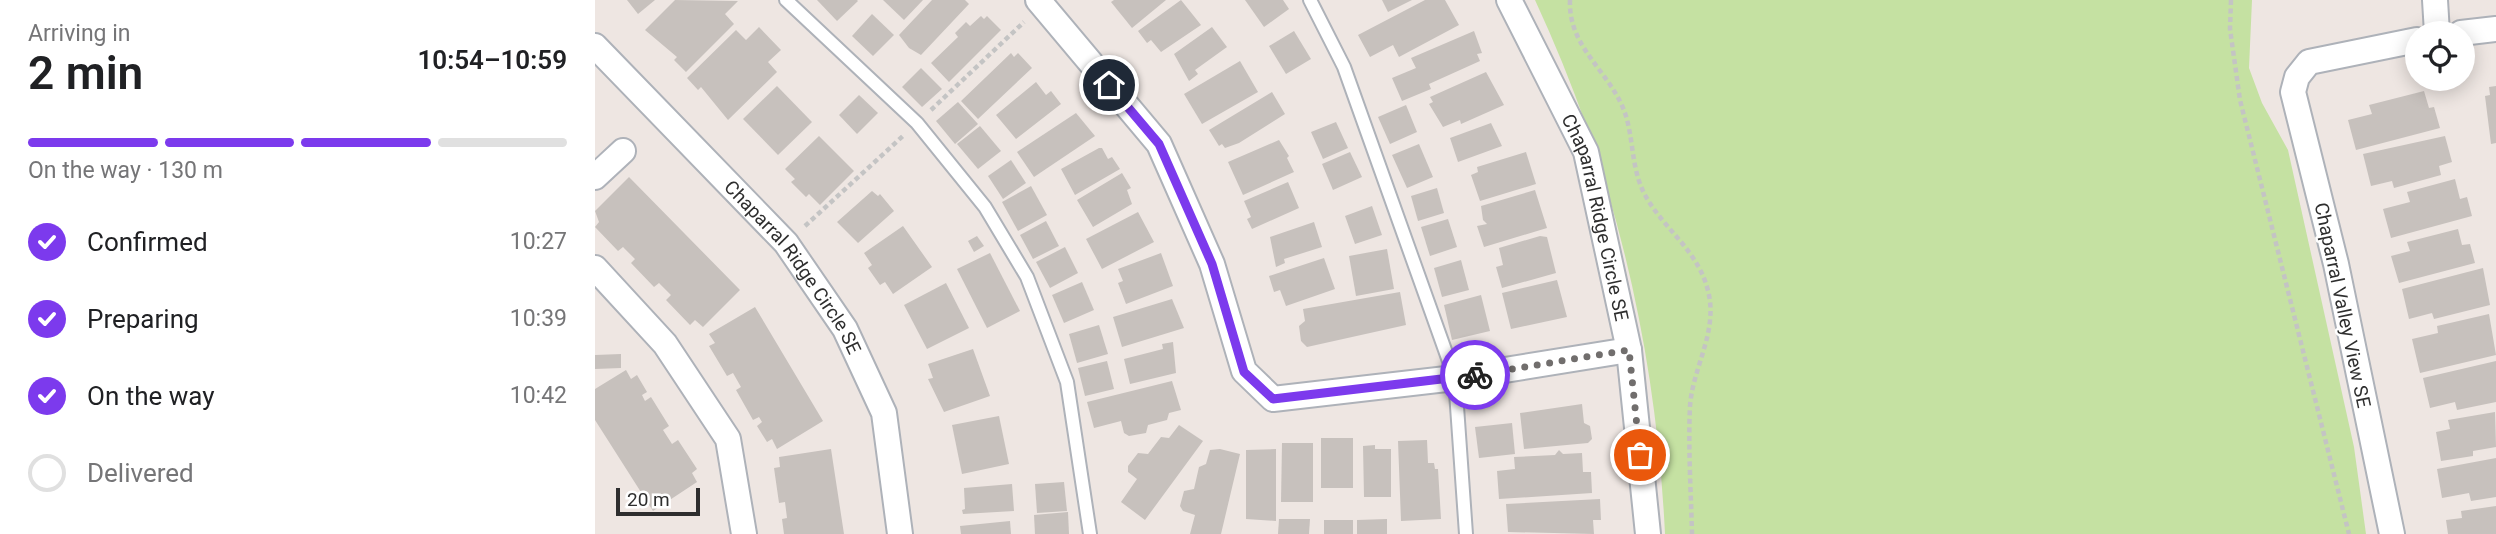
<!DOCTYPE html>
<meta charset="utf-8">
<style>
:root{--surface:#fff;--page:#f2f2f2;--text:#202124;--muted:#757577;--line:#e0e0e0;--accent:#7c3aed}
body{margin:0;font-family:Roboto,sans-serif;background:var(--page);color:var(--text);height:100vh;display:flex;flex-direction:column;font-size:26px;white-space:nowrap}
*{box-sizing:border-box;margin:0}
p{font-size:23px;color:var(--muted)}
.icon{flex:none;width:38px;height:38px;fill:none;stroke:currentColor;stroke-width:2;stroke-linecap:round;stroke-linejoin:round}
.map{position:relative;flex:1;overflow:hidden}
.side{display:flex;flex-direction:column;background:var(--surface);width:595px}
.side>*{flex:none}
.buttons{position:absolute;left:1810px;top:21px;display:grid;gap:14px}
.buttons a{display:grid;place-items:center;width:70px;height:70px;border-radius:50%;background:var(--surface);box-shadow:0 4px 18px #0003;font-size:35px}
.scale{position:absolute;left:21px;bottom:18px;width:84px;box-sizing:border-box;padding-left:7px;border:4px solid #2e2e2e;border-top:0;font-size:19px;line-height:24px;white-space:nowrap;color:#2e2e2e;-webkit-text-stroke:5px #fff;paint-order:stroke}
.pin{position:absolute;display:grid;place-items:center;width:60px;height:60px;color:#fff;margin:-30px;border:4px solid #fff;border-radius:50%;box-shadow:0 2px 7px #0007}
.courier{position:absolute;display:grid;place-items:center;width:70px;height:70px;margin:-35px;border:5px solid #7c3aed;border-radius:50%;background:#fff;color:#222;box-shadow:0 2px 9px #0007}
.overview em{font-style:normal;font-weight:600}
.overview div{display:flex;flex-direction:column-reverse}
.overview{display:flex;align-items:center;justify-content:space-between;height:119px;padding:0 28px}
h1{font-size:46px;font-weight:600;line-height:52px}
.bar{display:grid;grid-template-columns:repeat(4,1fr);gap:10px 7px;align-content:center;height:84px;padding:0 28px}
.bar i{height:9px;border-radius:5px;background:var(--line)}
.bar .on{background:var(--accent)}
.bar p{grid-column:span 4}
ol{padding:0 28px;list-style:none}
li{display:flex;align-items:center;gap:21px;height:77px}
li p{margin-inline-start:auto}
li .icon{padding:7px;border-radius:50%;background:var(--accent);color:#fff;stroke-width:4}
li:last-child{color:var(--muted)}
li i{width:38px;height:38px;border:4px solid var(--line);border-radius:50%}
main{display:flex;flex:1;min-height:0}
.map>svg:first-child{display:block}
</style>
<main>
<section class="side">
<div class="overview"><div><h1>2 min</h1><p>Arriving in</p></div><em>10:54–10:59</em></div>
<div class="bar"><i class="on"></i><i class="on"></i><i class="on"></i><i></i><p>On the way · 130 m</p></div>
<ol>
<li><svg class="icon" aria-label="check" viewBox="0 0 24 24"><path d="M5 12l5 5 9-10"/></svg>Confirmed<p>10:27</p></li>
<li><svg class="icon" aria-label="check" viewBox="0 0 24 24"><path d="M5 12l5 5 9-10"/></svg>Preparing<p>10:39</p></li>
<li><svg class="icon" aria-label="check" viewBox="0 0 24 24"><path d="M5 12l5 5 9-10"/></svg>On the way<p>10:42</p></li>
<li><i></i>Delivered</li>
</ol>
</section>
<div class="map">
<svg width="1901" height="534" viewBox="0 0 1901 534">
<rect width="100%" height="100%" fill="#eee6e2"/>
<path fill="#c5e1a2" d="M940,0H1657L1654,68L1667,103L1693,150L1759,447L1771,534H1070C1061,347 1019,170 940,0Z"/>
<g fill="#c7c1bd">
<polygon points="32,0 60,0 43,14"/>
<polygon points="80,0 143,1 130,14 139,24 91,72 79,60 82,57 50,30"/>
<polygon points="222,0 262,0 263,1 242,21"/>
<polygon points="288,0 328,0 309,20"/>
<polygon points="337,0 370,0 374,4 326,55 314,48 304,35"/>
<polygon points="519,0 571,0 537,28 516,2"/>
<polygon points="586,0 606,25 566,52 556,40 552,43 543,31"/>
<polygon points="650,0 688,0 694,9 669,27"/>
<polygon points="787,0 817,0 793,12"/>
<polygon points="830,0 850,0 864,25 804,57 798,45 775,57 763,35"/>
<polygon points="277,14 299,35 278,56 257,36"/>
<polygon points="386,16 389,19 392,16 406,30 354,82 336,63 363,37 360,33 371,22 375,26"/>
<polygon points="164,27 186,50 173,62 182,72 133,120 106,87 103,90 92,78 141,30 151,40"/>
<polygon points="617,27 632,47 600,70 603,74 594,81 579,54"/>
<polygon points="699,31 716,59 691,74 674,46"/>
<polygon points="879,31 887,53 882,54 885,61 834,84 836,89 807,101 797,78 821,68 816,58"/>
<polygon points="416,53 419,57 423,53 437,68 383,119 366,101"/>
<polygon points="645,61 663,92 607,124 589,94"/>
<polygon points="326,68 347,89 327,107 307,87"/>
<polygon points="891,72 909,105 866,124 865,120 848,127 834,104 838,102 835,97"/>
<polygon points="441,82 451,95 456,91 466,104 421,139 401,115"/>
<polygon points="182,86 217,122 183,155 148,119"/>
<polygon points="1901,86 1901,143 1896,144 1890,96 1895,95 1894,87"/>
<polygon points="1829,91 1834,108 1839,107 1845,128 1761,150 1753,120 1777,114 1774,105"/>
<polygon points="677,92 690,114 644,143 630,148 627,144 624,146 614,130"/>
<polygon points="264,95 283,113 262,134 244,115"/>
<polygon points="363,102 383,124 360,144 341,121"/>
<polygon points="811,105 822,132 795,144 783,117"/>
<polygon points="481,113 500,136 439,177 422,152"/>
<polygon points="741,122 753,148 728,159 716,132"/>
<polygon points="896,123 907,146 863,162 855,138"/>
<polygon points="385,126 406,151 383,169 362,144"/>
<polygon points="224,136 259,171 225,205 214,194 211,197 196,182 200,179 190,169"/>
<polygon points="1850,136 1857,162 1844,166 1846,175 1799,188 1797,181 1776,186 1768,154"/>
<polygon points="684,140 694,156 692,158 699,172 648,195 633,162"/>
<polygon points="824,144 838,177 812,188 797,155"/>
<polygon points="504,148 507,148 513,159 517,157 525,169 480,195 466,169"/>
<polygon points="755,152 767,177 738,190 727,164"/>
<polygon points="931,152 941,184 885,201 876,175 883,172 882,167"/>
<polygon points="416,160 431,183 408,199 393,176"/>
<polygon points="527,173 536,188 532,190 537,204 498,227 482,200"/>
<polygon points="34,177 145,290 108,327 100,320 95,325 71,300 76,295 64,283 59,287 36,263 40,259 28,247 23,251 0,227 4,222 0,211"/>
<polygon points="1860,179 1865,199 1872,197 1877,216 1796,238 1788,209 1815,202 1812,192"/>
<polygon points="693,182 704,208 657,229 652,219 656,217 649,201"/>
<polygon points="436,186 452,215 423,231 407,202"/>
<polygon points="842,188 849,213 823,221 816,196"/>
<polygon points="940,190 952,228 889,247 882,226 892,224 888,220 886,206"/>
<polygon points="277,191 283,196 285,194 299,211 263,243 242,222"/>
<polygon points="777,206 787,235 760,244 750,216"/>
<polygon points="543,212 559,242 507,269 491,239"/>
<polygon points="853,219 862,247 835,256 826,227"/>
<polygon points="451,221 464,246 438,259 425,235"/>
<polygon points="719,222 727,247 689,259 690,263 681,267 675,237"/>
<polygon points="308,226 337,267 298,294 290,282 285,285 273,268 277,265 269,253"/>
<polygon points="1863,229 1867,245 1875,244 1880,263 1804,283 1796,256 1815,251 1812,242"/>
<polygon points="382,236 389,246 379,252 373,241"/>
<polygon points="945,236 952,237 961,273 907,288 901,267 908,265 904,248"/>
<polygon points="470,247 483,273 455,288 441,262"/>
<polygon points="792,249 799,289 761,296 754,256"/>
<polygon points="395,253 425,311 392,328 362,269"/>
<polygon points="566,253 578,286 531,304 523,283 528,281 523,269"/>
<polygon points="729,258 740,289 691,306 685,290 679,292 674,276"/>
<polygon points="866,260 874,290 847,297 839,268"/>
<polygon points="1888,268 1895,305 1839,319 1837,313 1814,319 1807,289"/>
<polygon points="962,280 972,317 916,329 907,293"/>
<polygon points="487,282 499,310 469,323 457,295"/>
<polygon points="351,283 374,328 332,349 309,305"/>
<polygon points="805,292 811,325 712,347 706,341 704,326 710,321 708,309"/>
<polygon points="886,295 895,331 857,340 849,305"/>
<polygon points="577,299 589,328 527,347 518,317"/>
<polygon points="160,307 228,421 182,449 177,439 172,442 162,426 167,422 164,417 158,420 141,390 146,387 138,373 132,376 114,346 120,343 114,334"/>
<polygon points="1894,314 1901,355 1825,373 1817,339 1843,333 1842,326"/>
<polygon points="504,325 513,354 482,363 474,334"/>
<polygon points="578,342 581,373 535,384 529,359 568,349 567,344"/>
<polygon points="378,349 395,396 349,412 333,379 338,378 333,364"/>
<polygon points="26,354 26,368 0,369 0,355"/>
<polygon points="512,361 519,389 490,396 483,368"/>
<polygon points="1901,361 1901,402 1862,410 1860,402 1835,408 1828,378"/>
<polygon points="31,370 36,379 42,375 52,392 47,395 50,401 56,397 74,426 68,430 77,444 83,440 102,469 97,473 102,482 58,511 0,420 0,389"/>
<polygon points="577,381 586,410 574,413 572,420 553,425 551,433 534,436 529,433 526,421 499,428 492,402"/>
<polygon points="987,404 989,423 995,426 997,439 993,443 929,449 925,413"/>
<polygon points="1900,412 1901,447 1878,451 1878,456 1846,461 1841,432 1855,429 1853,420"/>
<polygon points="404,416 414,464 367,474 357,425"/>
<polygon points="917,423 920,454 884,458 880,427"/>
<polygon points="584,425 608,441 550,520 526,502 542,479 533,472 533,466 543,453 553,454 566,437 574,438"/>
<rect x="726" y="438" width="32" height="50"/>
<polygon points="832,440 833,463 839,463 840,469 843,469 846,519 806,521 803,441"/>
<polygon points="687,443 718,443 718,502 686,502"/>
<polygon points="780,445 780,449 796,449 796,497 769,497 768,446"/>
<polygon points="236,449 249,534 189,534 187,519 192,518 190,502 184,503 179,468 185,467 184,457"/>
<polygon points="625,449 645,454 626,534 595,534 600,515 588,511 585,506 589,491 599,489 604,467 611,464 615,450"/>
<polygon points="681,449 681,521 651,519 651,450"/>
<polygon points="964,450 968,454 987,453 988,472 996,472 997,493 904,499 902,471 920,469 919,457 960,455"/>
<polygon points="1901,458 1901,497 1876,501 1874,493 1847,498 1842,469"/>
<polygon points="469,482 472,511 442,513 440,484"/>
<polygon points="417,484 419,511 368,514 367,510 370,509 369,488"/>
<polygon points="1005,499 1006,520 998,520 999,534 913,532 911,504"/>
<polygon points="1901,506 1901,534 1853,534 1851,520 1867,518 1866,511"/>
<polygon points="473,512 474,534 440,534 439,515"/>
<polygon points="684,519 715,519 714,534 683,534"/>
<polygon points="792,519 792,534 762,534 762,520"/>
<rect x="729" y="520" width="29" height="14"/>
<polygon points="415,521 416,534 366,534 365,526"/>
</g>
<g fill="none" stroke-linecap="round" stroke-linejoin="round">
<g stroke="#aeb2b9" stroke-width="16">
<g id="service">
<polyline points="191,0 322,123 390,207 432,277 472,382 495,534"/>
<polyline points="715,0 749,67 860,378 871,534"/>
</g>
</g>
<g stroke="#aeb2b9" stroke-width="28">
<g id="minor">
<polyline points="443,0 564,144 617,264 649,371 678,399 860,378 1034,350"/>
<path id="s1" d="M914,0L991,152L1034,350L1053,534"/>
<polyline points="1840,0 1842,33"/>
<polyline points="1866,33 1901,29"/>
<path id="s2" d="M0,46L191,243L250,329L289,413L305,534"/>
<polyline points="0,177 28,151"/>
<polyline points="0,268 70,344 133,439 149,534"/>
<polyline points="1797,534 1741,264 1698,92 1702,77 1714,62 1822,40"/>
</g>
</g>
<g stroke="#c4c4c4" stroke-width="4.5" stroke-dasharray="5 3.5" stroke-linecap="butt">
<path d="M975,0C973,48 1015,71 1030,113C1039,140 1036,169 1050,195C1068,228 1101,249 1112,287C1125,330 1098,365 1095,406C1093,448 1096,492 1097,534"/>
<polyline points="1636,0 1635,29 1645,100 1754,534"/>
<polyline points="336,110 429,22"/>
<polyline points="210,226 309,135"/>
</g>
<use href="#service" stroke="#fff" stroke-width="12"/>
<use href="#minor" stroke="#fff" stroke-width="24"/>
</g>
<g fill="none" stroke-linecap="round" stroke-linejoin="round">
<polyline stroke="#716e6d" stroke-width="7" stroke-dasharray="0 12.6" points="880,375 1034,350 1045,455"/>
<polyline stroke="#7c3aed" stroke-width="9" points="514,85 564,144 617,264 649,372 678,399 880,375"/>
</g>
<g text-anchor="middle" stroke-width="5" stroke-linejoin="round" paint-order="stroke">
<g font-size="19" fill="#2e2e2e" stroke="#fff">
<text dy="7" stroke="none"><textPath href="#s1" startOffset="236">Chaparral Ridge Circle SE</textPath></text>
<text dy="7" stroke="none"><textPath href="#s2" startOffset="298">Chaparral Ridge Circle SE</textPath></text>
<text transform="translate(1748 305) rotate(78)" y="7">Chaparral Valley View SE</text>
</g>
</g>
</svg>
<div class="buttons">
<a><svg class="icon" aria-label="locate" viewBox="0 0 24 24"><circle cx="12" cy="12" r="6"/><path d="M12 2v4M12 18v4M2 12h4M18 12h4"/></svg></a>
</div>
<div class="scale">20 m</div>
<div class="pin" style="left:1045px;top:455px;background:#ea580c"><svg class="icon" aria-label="bag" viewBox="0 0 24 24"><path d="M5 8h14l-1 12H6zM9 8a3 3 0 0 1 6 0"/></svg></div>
<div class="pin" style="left:514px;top:85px;background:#1f2937"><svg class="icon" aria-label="home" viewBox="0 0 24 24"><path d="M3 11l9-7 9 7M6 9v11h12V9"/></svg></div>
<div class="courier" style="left:880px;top:375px"><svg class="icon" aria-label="bike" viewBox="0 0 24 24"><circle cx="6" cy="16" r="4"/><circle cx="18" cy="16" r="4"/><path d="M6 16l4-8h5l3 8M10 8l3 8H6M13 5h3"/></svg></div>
</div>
</main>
